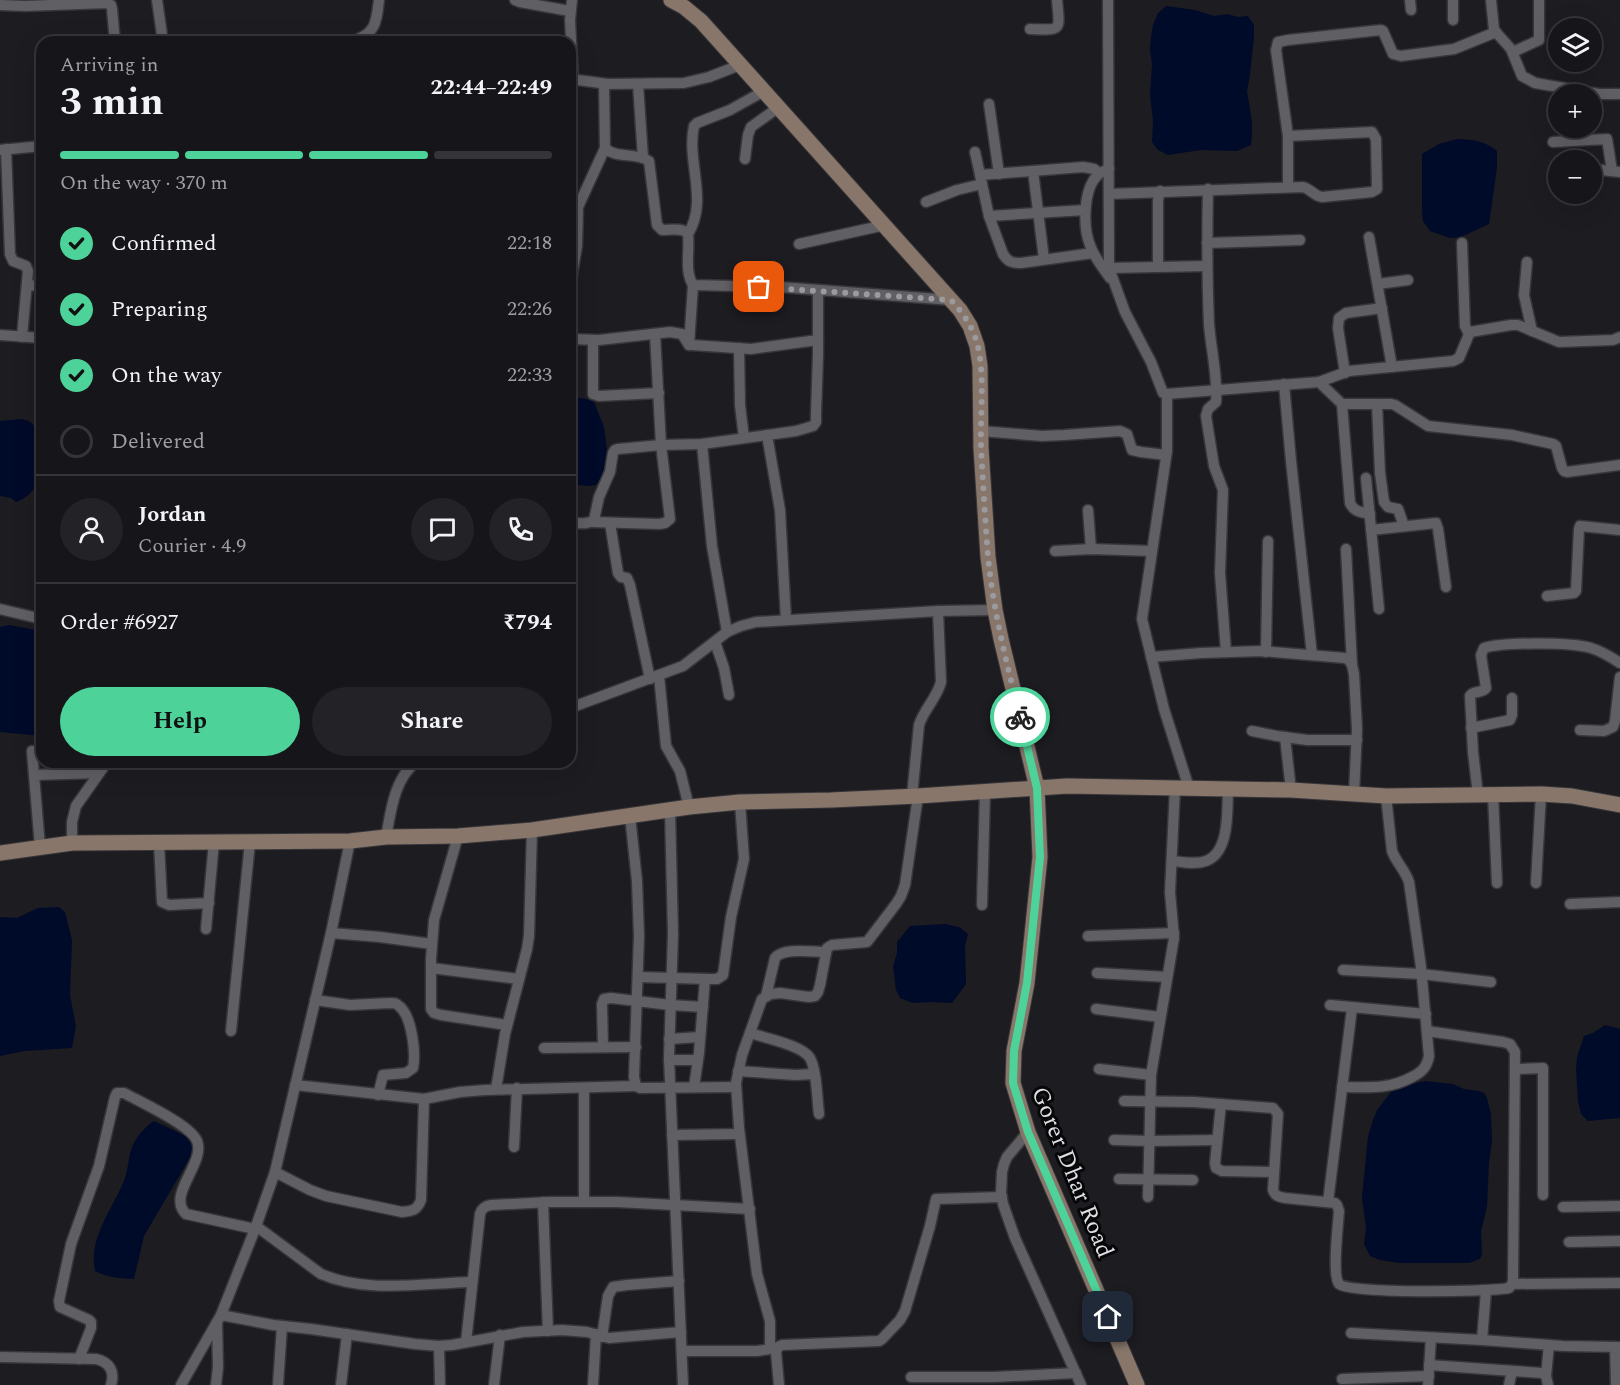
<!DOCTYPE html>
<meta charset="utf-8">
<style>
:root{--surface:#161519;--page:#232226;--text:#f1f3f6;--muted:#9e9fa2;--line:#353438;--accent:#4dd39a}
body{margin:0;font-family:Spectral,serif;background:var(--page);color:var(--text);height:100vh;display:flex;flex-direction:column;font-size:22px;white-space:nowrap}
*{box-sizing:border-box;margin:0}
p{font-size:20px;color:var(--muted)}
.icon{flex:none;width:33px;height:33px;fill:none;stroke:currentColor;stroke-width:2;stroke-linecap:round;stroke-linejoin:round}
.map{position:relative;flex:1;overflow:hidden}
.drawer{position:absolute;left:36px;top:36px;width:540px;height:732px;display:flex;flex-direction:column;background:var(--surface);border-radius:18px;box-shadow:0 6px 24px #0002,0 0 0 2px var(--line)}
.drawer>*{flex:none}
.buttons{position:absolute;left:1548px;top:18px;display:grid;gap:12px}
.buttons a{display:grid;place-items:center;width:54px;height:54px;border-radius:50%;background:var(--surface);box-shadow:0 6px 24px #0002,0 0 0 2px var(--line);font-size:30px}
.pin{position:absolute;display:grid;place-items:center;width:51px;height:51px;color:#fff;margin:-26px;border-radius:12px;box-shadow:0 3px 9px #0006}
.courier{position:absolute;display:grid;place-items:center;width:60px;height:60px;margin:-30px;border:4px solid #4dd39a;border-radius:50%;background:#fff;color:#222;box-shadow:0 2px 8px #0007}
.overview em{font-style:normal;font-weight:700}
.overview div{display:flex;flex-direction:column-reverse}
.overview{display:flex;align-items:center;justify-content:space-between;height:102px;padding:0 24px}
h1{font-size:39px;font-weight:700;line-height:45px}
.bar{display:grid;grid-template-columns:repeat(4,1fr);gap:9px 6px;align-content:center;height:72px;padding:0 24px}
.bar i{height:8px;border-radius:4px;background:var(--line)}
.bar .on{background:var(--accent)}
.bar p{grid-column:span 4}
.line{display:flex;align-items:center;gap:15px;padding:0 24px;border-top:2px solid var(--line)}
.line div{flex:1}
.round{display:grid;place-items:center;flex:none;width:63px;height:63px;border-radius:32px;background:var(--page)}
ol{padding:0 24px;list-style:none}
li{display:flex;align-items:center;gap:18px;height:66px}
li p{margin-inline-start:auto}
li .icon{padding:6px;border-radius:50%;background:var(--accent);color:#111;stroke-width:4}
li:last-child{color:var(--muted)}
li i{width:33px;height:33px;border:3px solid var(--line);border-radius:50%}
.action{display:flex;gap:12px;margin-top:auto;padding:12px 24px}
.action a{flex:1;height:69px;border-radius:36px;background:var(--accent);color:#111;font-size:24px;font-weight:700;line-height:69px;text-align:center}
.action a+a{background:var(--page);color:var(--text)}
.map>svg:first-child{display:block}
</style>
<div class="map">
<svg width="1620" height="1385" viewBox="0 0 1620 1385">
<rect width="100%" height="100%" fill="#1d1c21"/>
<g fill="#000a29">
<polygon points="1166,6 1195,10 1214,16 1227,14 1238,17 1248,16 1254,25 1254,36 1250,75 1247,91 1252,121 1252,135 1251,145 1237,151 1201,150 1168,155 1158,150 1152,142 1153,121 1150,95 1152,64 1150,50 1151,37 1153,25 1158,13"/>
<path d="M1457,139C1473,140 1484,140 1497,151V168L1489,224L1461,237L1450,238L1430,231L1423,221L1422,212V154L1439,144Z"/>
<polygon points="570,397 586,399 594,402 604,427 608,457 601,478 596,485 588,486 570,484"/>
<path d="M22,419L29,421L42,433V481C33,489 27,499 16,502L11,498L0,496V421Z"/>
<polygon points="9,625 42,631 42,736 0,732 0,627"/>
<polygon points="59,907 65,912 72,940 70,995 76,1026 72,1048 24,1051 0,1056 0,917 17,918 38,908"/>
<polygon points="945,924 959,927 968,934 965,946 966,984 952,1003 929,1002 913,1003 900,998 896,990 893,966 897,953 897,942 910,926"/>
<polygon points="1605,1025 1620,1029 1620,1118 1588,1121 1581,1114 1578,1101 1576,1070 1577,1057 1584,1036 1593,1033"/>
<polygon points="1425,1081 1453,1084 1464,1089 1479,1091 1484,1093 1487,1098 1491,1114 1492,1141 1489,1163 1487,1206 1481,1232 1482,1254 1480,1259 1469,1263 1400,1263 1380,1260 1370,1256 1364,1244 1366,1229 1362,1197 1368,1136 1372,1123 1377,1110 1391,1092 1399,1087"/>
<path d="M154,1121L190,1138L193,1146L191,1156L144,1236L134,1279C120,1278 108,1278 95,1271C88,1238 112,1210 124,1181C129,1168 128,1152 135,1141C140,1133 146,1126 154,1121Z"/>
</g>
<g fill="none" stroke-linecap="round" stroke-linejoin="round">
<g stroke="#37363a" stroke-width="13">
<g id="street">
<polyline points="157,0 163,42"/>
<polyline points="515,0 520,2 570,11"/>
<polyline points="572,0 570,20 573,79"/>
<polyline points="1108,0 1109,268 1125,312 1151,362 1163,393 1167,394 1319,382 1342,404 1391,404 1395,405 1428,426 1512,435 1553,444 1556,446 1562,468 1564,471 1567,472 1620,465"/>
<polyline points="1410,0 1411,10"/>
<polyline points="1453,0 1453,20"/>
<polyline points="1491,0 1494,30 1511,49 1522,76 1535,83 1599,94 1620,94"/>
<polyline points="0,5 25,6 107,3 111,5 112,9 115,42"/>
<path d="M1030,29C1062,30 1060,32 1057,0"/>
<polyline points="211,42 220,42"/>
<path d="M350,42C376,34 376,24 379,0"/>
<polyline points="1513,52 1539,40 1539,0"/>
<polyline points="570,79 608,84 684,83 709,77 740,65"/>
<path d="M604,84L605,148C616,159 636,152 649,161L657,225L662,230C670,230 683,227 688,234C690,250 684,271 693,285L780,287L951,300"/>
<polyline points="638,84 643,158"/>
<polyline points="989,104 999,174"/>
<polyline points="1553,142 1607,139 1612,171"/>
<polyline points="6,149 10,254 13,261 26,266 28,271 22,337"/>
<polyline points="0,150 42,146"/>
<path d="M975,152L989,216L1003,254C1008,262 1012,263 1021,263L1093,253"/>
<polyline points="745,159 748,135 751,127 779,107"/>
<path d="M1109,169C1105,171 1100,172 1097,176C1083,190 1083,228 1090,245C1094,257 1103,268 1110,278"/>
<polyline points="1592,169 1620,172"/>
<polyline points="1033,171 1044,259"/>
<polyline points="980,175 1083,167 1094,169 1099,173"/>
<polyline points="1288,187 1288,136 1276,50 1278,42 1288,40 1381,30 1383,31 1393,54 1401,56 1454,49 1496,32"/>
<path d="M1208,189C1207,234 1207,279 1209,324C1211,350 1218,376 1216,402L1208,409L1206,416L1214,466L1223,490L1220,573L1226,652"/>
<path d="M1109,194L1303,187C1311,189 1314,196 1322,197L1372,192L1377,189L1376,139L1372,132L1288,136"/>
<polyline points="926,202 957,190 982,184"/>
<polyline points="989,216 1085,210"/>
<path d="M688,234C709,200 686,162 694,126L697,123L730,110L764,91"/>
<polyline points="1369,237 1392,367"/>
<polyline points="1207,243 1300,240"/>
<polyline points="1462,243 1465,326 1469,334"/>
<polyline points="799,244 885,225"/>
<polyline points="1527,262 1524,295 1532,331"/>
<polyline points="1158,267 1158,200 1160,191"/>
<polyline points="1109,268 1207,266"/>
<polyline points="1378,284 1408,280"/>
<polyline points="570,286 577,246 578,207 605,148"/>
<polyline points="27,287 42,283"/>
<polyline points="0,335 42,338"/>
<polyline points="570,339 599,340 670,332 682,334 689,345 692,345 751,349 818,340"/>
<polyline points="593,340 593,394 599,396 659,393"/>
<polyline points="689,345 693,285"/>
<polyline points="739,348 740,405 744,438"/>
<polyline points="1345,373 1338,328 1339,318 1346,313 1382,308"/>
<polyline points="1319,382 1349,371 1453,361 1459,358 1470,332 1511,325 1518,325 1559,342 1613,340 1620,337"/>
<polyline points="1284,384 1291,461 1312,655"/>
<polyline points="1167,394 1167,451 1142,619 1164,709 1189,788"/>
<path d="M1342,404L1350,503C1354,512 1361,512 1370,514"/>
<polyline points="1377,404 1380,473 1384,502 1388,507 1398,509 1404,526"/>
<polyline points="981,431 1042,436 1064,435 1120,431 1127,434 1132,450 1141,452 1166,455"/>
<polyline points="767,435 780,510 786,620"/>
<polyline points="702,444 712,546 727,632"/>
<polyline points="1366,478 1379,609"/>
<polyline points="1088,510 1091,549"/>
<polyline points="591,522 659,524 665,523 670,519 661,445 655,334"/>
<path d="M570,523C578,523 588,525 594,520L599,497L610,472L613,453L615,450L618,449L661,445L702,444L796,431L813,426L816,422V414L818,355V290"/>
<polyline points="610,523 618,573 621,577 627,578 630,585 650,679"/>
<polyline points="1371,530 1436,523 1438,529 1446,587"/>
<polyline points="1346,549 1352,665"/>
<polyline points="1055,551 1091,549 1152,551"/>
<polyline points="1547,596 1574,593 1576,591 1579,529 1580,526 1620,530"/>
<polyline points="0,609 42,619"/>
<polyline points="715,642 724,668 729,695"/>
<polyline points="1266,652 1268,541"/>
<polyline points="1151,657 1201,653 1262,651 1345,658 1349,660 1352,665 1354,674 1357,729 1354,794"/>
<polyline points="659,676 666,746 680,771 689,807"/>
<polyline points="570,708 683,666 727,632 741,626 756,622 938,611 995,610"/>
<polyline points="1471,728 1510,720 1512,715 1512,698"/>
<polyline points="1580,730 1604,731 1613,727 1615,721 1620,677"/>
<polyline points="1252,731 1277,736 1307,740 1357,740"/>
<polyline points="1285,737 1291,790"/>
<polyline points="32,751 40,847"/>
<polyline points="34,775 99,773"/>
<polyline points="1493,794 1497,883"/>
<path d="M1478,795L1473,752L1470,696C1473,690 1482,694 1486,688L1481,655L1484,648C1505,642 1571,642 1591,648C1601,651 1611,657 1620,663"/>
<path d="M912,796L919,725C924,709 937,698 941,682L938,611"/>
<polyline points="670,810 673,934 669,1058 683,1385"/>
<polyline points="630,816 637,881 639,936 634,1077 636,1086 640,1088 736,1087"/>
<polyline points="458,836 434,920 431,959 431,1009 434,1013 441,1015 507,1025"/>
<path d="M386,837C391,811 394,779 416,762"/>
<polyline points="72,843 72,822 76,806 107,762"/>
<polyline points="159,843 162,902 169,905 209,903"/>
<path d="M1172,861C1183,862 1195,865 1206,861C1230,852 1227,811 1228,790"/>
<polyline points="1536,883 1541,794"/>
<polyline points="1570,904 1620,902"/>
<polyline points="982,905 985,792"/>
<polyline points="206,929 214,842"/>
<polyline points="331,933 380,937 432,944"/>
<polyline points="1088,936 1174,933"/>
<polyline points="431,968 519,979"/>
<polyline points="1343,970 1421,974 1491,982"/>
<polyline points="1097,973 1167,977"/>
<polyline points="638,977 709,979 717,979 723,975 731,917 744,859 740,802"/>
<path d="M766,996L775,958C783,947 812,952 826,952"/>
<path d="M315,1000L350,1005L390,1003C394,1003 396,1003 399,1006C412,1016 416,1053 413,1068L406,1073L383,1075L378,1095"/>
<polyline points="1330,1005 1426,1014"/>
<polyline points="1096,1009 1160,1017"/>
<polyline points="231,1031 250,842"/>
<path d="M750,1033C765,1038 802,1045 810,1058C817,1071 817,1099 819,1114"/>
<polyline points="669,1039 700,1037"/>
<polyline points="603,1047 602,1004 604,999 611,998 670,1005 703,1007"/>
<polyline points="544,1048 636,1047"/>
<polyline points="669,1060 698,1060"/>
<polyline points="1099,1069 1151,1075"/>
<polyline points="1516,1069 1543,1068 1543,1195"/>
<polyline points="738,1071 795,1075 814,1074"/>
<polyline points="295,1085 424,1099 460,1092 485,1090 636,1086"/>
<polyline points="694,1087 699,1053 705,979"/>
<path d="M1342,1087C1368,1087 1388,1090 1412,1077C1422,1072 1427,1067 1429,1056L1421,967L1409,882C1405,870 1396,862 1392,851L1386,796"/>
<polyline points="496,1089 505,1034 527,949 529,936 532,830"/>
<path d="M1124,1101L1194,1102L1273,1108L1278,1114L1273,1190C1275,1196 1279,1197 1285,1198L1335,1203L1337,1205L1339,1211C1338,1225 1332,1275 1339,1284C1348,1294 1490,1292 1509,1288L1512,1284L1513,1281L1515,1052L1510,1044L1503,1042L1427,1031"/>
<polyline points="1221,1104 1215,1163 1216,1168 1222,1171 1274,1172"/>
<polyline points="1028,1132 1007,1157 1004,1164 1002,1172 1001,1193 1003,1204 1015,1238 1081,1385"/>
<polyline points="672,1135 739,1134"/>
<polyline points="1114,1140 1150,1141 1217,1140"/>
<polyline points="514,1147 517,1088"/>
<path d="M275,1172L310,1190L326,1196L402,1212C413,1211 417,1210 421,1200L424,1099"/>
<polyline points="1119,1179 1193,1180"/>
<polyline points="1148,1197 1151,1075 1174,938 1170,892 1175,788"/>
<polyline points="543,1202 548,1331"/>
<polyline points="584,1202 584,1088"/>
<polyline points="1328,1202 1352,1008"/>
<polyline points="1563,1207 1620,1206"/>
<path d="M256,1226L321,1274C367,1294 423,1283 472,1282"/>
<polyline points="1569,1242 1620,1241"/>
<polyline points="1512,1284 1620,1283"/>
<polyline points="221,1315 273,1325 311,1329 415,1344 439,1346 452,1345 523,1332 562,1330 587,1332 609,1338 681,1332"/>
<polyline points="1351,1333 1482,1340 1563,1346 1620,1347"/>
<polyline points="602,1337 608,1296 613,1287 627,1285 679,1281"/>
<polyline points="1482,1340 1486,1291"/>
<path d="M466,1342L480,1214C482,1208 485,1206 491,1205L550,1202H617L750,1209"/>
<polyline points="439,1346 440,1385"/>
<polyline points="1615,1347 1616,1385"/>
<polyline points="770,1349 770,1321 757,1274 739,1128 736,1083 742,1055 762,999 771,994 780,993 809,997 815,996 818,992 820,985 827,948 832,945 867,942 896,904 901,896 905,885 918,796"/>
<polyline points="682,1351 757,1351 777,1348"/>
<path d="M0,1357L96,1359C110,1362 115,1372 111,1385"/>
<path d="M79,1359L91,1328V1322L89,1320L60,1307L59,1301L71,1244L99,1166L115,1097L117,1093H124C140,1102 191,1125 197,1141C206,1163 166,1195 186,1214L255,1229"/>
<polyline points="1429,1365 1542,1373 1546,1376 1548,1385"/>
<polyline points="1546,1376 1549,1345"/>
<polyline points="911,1377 994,1377 1076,1373"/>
<polyline points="1342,1379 1429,1376"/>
<polyline points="181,1385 221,1315 255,1229 275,1172 331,933 350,841"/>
<polyline points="216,1385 218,1367 217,1322"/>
<polyline points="278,1385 282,1326"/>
<polyline points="341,1385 347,1334"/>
<polyline points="494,1385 500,1335"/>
<polyline points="593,1385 596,1334"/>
<polyline points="779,1385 776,1352 778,1347 782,1345 879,1341 882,1339 900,1320 905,1311 930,1226 936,1199 1002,1197"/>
<polyline points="1428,1385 1431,1338"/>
<polyline points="1509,1385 1512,1371"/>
</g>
</g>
<g stroke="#37363a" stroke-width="17">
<g id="secondary">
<polyline points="671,0 684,7 701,21 951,300 960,310 970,326 977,346 980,366 981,448 988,557 995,610 1001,639 1037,788 1040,857 1027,983 1014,1051 1013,1083 1028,1132 1137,1385"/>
<polyline points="0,853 72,843 350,841 386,837 458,836 532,830 689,807 740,802 831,800 918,796 1067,786 1291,790 1386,796 1541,794 1572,796 1620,805"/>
</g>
</g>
<use href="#street" stroke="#5f5f64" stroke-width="10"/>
<use href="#secondary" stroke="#88766a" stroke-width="15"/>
</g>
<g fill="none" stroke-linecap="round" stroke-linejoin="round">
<path stroke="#9b9a9e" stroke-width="6" stroke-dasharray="0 10.8" d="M759,287L951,300C964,314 974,329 978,347C985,379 980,414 981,447C983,483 985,520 988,556C993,611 1007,664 1020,717"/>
<polyline stroke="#4dd39a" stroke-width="8" points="1020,717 1037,788 1040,857 1027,983 1014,1051 1013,1083 1028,1132 1108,1317"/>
</g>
<g text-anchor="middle" stroke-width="6" stroke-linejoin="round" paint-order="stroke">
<g font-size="24" fill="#dfdee2" stroke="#070709">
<text transform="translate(1073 1172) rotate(68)" y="8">Gorer Dhar Road</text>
</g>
</g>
</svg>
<div class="buttons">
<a><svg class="icon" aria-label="layers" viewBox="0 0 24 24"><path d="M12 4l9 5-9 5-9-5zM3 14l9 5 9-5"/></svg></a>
<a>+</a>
<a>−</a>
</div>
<div class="pin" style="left:759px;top:287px;background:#ea580c"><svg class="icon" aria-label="bag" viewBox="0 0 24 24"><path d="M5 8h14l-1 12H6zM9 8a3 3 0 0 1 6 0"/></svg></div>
<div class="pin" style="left:1108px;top:1317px;background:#1f2937"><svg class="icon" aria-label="home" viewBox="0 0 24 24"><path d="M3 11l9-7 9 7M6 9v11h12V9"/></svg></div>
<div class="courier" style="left:1020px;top:717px"><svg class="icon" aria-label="bike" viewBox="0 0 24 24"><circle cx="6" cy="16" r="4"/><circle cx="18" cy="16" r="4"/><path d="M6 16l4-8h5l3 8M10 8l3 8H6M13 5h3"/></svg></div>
<section class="drawer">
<div class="overview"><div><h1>3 min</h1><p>Arriving in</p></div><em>22:44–22:49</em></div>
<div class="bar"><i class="on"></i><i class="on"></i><i class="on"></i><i></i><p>On the way · 370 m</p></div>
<ol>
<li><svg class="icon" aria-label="check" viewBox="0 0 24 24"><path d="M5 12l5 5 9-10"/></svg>Confirmed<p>22:18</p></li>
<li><svg class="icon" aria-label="check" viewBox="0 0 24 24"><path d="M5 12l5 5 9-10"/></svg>Preparing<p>22:26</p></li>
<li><svg class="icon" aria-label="check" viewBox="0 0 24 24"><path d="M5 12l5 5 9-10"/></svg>On the way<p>22:33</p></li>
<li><i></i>Delivered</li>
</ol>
<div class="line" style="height:108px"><a class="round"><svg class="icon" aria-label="person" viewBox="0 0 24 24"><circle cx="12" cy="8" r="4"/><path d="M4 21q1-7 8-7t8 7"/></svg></a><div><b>Jordan</b><p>Courier · 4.9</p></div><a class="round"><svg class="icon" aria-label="chat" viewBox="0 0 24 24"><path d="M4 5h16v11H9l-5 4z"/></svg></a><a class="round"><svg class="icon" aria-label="phone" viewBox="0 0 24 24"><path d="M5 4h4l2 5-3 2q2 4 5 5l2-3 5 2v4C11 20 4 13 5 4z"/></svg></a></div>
<div class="line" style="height:78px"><div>Order #6927</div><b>₹794</b></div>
<div class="action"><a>Help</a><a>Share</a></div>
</section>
</div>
